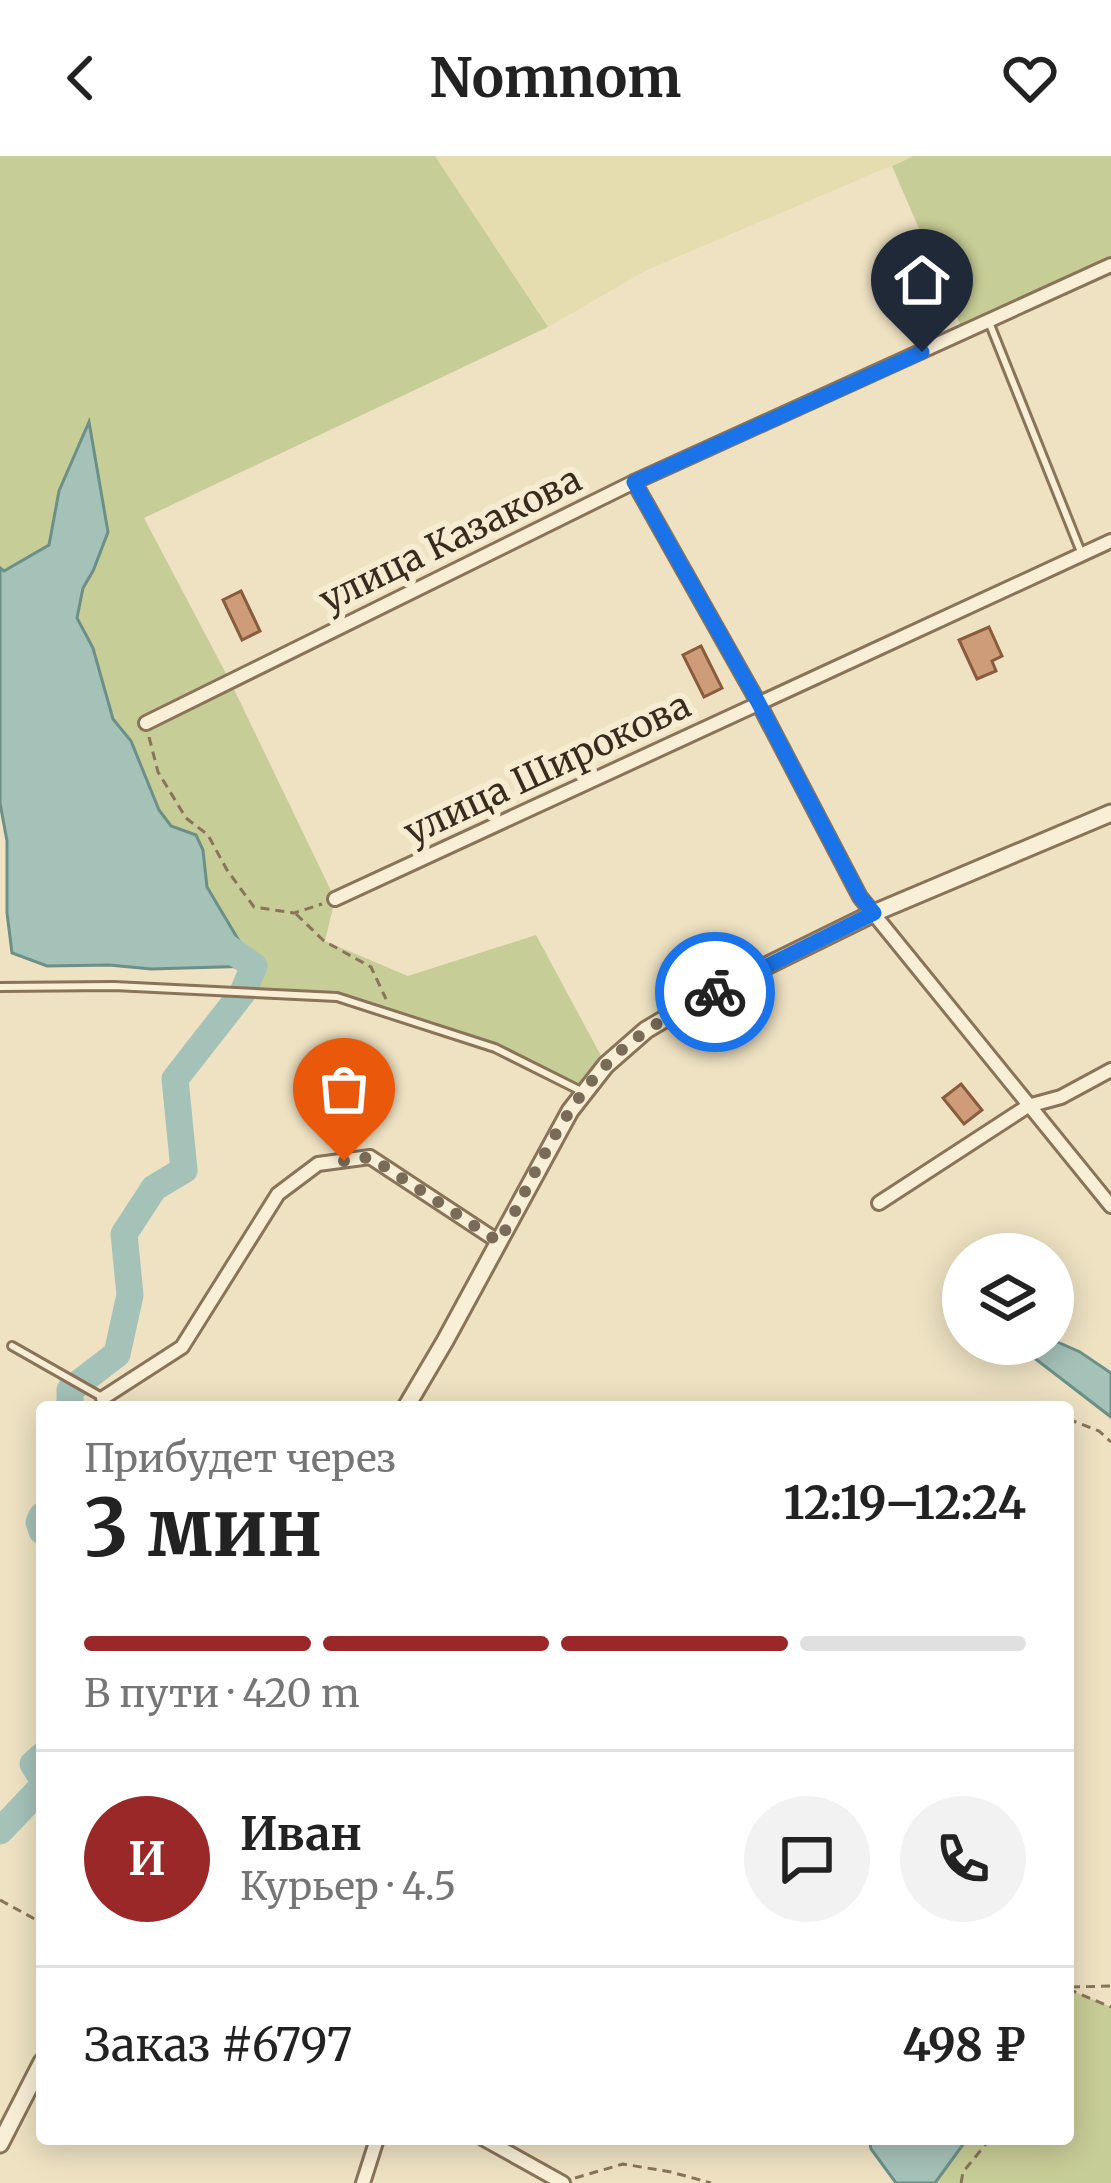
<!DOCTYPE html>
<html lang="ru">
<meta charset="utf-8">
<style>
:root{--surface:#fff;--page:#f2f2f2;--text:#222;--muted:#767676;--line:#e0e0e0;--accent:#9a2828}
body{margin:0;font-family:Merriweather,serif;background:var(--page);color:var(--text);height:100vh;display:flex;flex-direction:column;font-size:45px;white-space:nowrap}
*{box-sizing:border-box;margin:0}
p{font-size:39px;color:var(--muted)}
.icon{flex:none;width:66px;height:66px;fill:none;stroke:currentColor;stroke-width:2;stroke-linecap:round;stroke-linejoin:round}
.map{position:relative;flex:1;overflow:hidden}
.side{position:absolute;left:36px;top:1245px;width:1038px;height:744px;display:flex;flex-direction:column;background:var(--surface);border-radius:12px;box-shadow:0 6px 30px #0003}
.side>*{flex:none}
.tools{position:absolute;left:942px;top:1077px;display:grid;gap:24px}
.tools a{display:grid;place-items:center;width:132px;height:132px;border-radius:50%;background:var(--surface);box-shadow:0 6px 30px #0003;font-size:60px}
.pin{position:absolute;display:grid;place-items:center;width:102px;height:102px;color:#fff;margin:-123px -51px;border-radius:50% 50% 50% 0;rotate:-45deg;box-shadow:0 0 12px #0007}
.pin .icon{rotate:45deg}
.courier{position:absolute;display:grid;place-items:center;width:120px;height:120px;margin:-60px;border:9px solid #1a73e8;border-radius:50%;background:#fff;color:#222;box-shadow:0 3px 15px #0007}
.overview em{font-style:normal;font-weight:700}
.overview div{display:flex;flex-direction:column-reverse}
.overview{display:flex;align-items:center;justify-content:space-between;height:204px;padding:0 48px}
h1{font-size:78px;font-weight:700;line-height:90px}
.bar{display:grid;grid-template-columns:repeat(4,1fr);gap:18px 12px;align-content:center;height:144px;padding:0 48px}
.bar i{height:15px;border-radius:9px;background:var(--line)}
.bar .on{background:var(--accent)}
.bar p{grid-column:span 4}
.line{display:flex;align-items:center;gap:30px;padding:0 48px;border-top:3px solid var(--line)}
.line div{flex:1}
.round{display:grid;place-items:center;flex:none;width:126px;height:126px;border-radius:63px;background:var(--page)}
header{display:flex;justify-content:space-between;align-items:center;height:156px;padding:0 48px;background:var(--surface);font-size:54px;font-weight:700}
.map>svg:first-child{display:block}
</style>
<header><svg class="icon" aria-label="back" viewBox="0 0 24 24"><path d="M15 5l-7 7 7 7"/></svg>Nomnom<svg class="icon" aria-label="heart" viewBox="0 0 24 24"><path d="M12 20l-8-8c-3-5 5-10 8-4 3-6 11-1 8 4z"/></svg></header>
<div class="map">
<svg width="1111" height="2027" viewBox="0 0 1111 2027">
<rect width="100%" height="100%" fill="#efe2c3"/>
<polygon fill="#e5dcb0" points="435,0 914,0 647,114 548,171"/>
<g fill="#c7cd96">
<polygon points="0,0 435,0 548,171 144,362 230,525 335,743 325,785 408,820 536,779 606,909 584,937 495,892 337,841 243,836 253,809 207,731 203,694 197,679 171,670 159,654 131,585 113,563 93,492 76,462 83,432 93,415 90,269 59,335 49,389 3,415 0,412"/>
<polygon points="914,0 1111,0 1111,109 964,177 892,10"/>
<polygon points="1068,1833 1111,1851 1111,2027 935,2027 967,1983 1068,1983"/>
</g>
<g fill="#a5c2b9" stroke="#6c9087" stroke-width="3">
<polygon points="89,266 108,376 93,415 83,432 77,462 93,492 113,563 131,585 159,654 171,670 196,679 203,694 207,731 254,810 151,813 109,809 47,810 12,797 7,757 7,685 0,647 0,412 4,415 49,389 59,335"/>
<polygon points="1053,1184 1080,1196 1111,1217 1111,1261 1029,1198 1021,1188 1053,1188"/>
<polygon points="869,1983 967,1983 935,2027 896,2027 871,1993"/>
</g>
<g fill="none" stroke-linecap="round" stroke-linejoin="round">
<g stroke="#a5c2b9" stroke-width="27">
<polyline points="70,1251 70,1234 117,1198 130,1139 124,1078 154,1032 184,1014 175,923 243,836 254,810 225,790"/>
<polyline points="42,1360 39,1366 42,1375"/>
<polyline points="42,1600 33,1608 42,1622"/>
<polyline points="0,1675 42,1631"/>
</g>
</g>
<g fill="#ce9c78" stroke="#895c3e" stroke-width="3">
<polygon points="241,435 260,475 242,484 223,444"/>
<polygon points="989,471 1002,500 992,505 996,515 977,523 959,484"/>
<polygon points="701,490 722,532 704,541 683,499"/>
<polygon points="961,928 982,954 964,968 943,942"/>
</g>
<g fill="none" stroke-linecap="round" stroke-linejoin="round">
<g stroke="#897359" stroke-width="12">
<g id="service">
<polyline points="989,166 1081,396"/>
<polyline points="0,831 114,830 337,841 495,892 581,935"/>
<polyline points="12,1190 100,1240"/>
</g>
</g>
<g stroke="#897359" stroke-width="18">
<g id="minor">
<polyline points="634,326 758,546 860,741 1111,1050"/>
<polyline points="146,567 634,326 1111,109"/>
<polyline points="335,743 1111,385"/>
<polyline points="879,1047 1028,950 1061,941 1111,914"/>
<polyline points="103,1242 182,1191 278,1038 318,1008 370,1001 499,1086"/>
<polyline points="484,1983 563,2027"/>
<polyline points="363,2027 377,1983"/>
</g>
</g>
<g stroke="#897359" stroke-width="21">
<g id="tertiary">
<polyline points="406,1251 445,1185 570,955 606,909 646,874 693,846 874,757 1111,657"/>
<polyline points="0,1988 42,1906"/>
</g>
</g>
<g stroke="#897359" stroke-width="3" stroke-dasharray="9 6" stroke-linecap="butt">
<polyline points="149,581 158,616 186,662 208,679 227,714 254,751 294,757 322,748"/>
<polyline points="296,758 324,785 371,811 386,843"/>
<polyline points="1007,1251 1029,1248 1037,1251"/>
<polyline points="1068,1263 1099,1275 1111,1286"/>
<polyline points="0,1744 42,1767"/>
<polyline points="1071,1831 1111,1830"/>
<polyline points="1068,1833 1111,1851"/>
<polyline points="575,2022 623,2008 671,2016 711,2027"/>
<polyline points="961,2027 963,2016 990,1983"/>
</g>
<use href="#service" stroke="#f9efd6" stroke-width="6"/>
<use href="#minor" stroke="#f9efd6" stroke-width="12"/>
<use href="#tertiary" stroke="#f9efd6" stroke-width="15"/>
</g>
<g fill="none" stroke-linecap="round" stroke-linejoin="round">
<path stroke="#796b58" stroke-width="12" stroke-dasharray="0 21.6" d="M344,1005L370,1001L499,1086C531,1027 559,958 606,909C636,877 676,855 715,836"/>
<polyline stroke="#1a73e8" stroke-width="15" points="715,836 874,757 860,741 758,546 634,326 922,196"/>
</g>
<g text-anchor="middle" stroke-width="12" stroke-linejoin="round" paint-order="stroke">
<g font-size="36" fill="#392b1e" stroke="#f6ecd2">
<text transform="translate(450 383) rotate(-26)" y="13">улица Казакова</text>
<text transform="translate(547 612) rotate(-25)" y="13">улица Широкова</text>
</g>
</g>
</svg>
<div class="tools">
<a><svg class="icon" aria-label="layers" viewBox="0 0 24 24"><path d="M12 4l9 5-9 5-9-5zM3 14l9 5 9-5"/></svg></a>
</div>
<div class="pin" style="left:344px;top:1005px;background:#ea580c"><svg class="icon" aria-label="bag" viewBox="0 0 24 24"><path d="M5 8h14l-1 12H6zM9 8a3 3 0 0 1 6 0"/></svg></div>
<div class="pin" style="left:922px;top:196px;background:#1f2937"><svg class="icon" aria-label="home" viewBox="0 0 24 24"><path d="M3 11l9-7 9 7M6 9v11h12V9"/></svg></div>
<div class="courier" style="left:715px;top:836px"><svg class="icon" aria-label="bike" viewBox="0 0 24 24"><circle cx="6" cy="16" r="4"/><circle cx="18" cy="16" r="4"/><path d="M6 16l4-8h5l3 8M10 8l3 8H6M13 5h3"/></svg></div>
<section class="side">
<div class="overview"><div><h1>3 мин</h1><p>Прибудет через</p></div><em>12:19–12:24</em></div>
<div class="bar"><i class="on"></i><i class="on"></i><i class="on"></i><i></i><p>В пути · 420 m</p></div>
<div class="line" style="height:216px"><b class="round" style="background:var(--accent);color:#fff">И</b><div><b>Иван</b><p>Курьер · 4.5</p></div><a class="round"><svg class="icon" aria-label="chat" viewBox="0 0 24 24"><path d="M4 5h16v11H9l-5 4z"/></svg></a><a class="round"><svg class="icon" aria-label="phone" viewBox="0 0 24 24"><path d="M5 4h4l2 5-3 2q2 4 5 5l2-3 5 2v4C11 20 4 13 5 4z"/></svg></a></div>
<div class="line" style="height:156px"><div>Заказ #6797</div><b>498 ₽</b></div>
</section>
</div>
